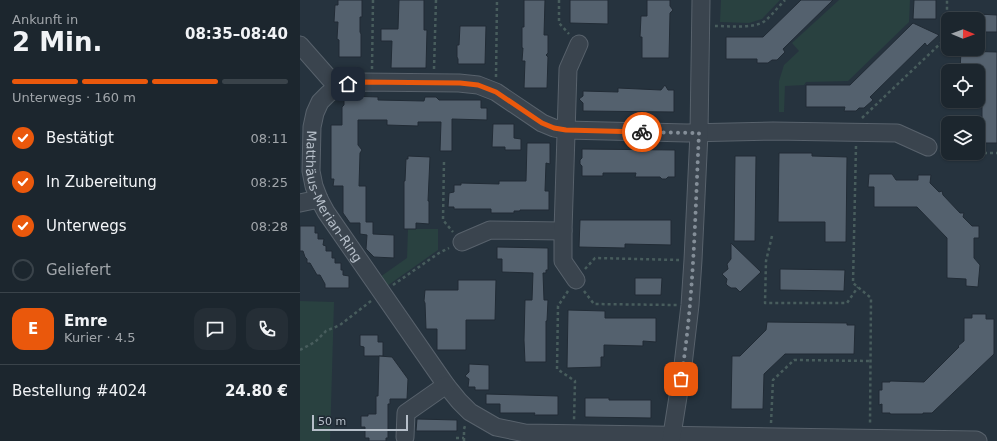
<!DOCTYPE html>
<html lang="de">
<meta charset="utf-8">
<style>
:root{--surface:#1c262e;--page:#252e36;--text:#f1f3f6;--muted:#a0a5aa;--line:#3a434a;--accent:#ea580c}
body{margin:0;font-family:"DejaVu Sans",sans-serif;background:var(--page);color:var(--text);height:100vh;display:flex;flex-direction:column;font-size:15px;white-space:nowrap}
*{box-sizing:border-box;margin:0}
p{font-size:13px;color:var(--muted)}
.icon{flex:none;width:22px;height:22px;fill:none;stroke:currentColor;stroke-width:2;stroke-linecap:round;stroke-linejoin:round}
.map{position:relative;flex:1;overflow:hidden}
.drawer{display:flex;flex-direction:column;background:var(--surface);width:300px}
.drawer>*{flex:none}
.needle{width:26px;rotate:91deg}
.buttons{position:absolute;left:641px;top:12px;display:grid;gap:8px}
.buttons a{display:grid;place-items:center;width:44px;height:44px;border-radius:8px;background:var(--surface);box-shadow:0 1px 3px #0004,0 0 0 1px var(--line);font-size:20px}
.scale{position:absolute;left:12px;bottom:10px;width:96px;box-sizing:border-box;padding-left:4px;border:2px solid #b6bfc9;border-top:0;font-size:11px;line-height:14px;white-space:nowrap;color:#b6bfc9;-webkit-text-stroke:3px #1f2933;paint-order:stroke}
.pin{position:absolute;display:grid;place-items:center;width:34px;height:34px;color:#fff;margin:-17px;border-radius:8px;box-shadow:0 2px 6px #0006}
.courier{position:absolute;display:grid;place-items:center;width:40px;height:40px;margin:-20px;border:3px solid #ea580c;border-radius:50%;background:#fff;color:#222;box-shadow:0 1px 5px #0007}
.summary em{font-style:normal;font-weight:800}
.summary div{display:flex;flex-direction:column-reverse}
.summary{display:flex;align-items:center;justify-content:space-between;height:68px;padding:0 12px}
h1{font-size:26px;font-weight:800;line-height:30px}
.bar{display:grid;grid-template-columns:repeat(4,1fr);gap:6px 4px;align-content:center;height:48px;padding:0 12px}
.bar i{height:5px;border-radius:3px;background:var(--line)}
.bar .selected{background:var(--accent)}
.bar p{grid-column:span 4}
.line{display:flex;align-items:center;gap:10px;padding:0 12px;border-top:1px solid var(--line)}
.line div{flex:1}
.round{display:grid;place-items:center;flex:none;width:42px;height:42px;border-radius:12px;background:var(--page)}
ol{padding:0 12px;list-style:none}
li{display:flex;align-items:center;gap:12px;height:44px}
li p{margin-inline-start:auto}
li .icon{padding:4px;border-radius:50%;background:var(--accent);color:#fff;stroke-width:4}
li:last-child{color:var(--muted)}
li i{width:22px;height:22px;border:2px solid var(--line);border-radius:50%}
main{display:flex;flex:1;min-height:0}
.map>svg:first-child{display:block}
</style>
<main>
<section class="drawer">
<div class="summary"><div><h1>2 Min.</h1><p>Ankunft in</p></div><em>08:35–08:40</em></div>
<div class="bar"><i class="selected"></i><i class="selected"></i><i class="selected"></i><i></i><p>Unterwegs · 160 m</p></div>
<ol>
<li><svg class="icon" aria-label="check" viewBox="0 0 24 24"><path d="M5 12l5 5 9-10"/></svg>Bestätigt<p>08:11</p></li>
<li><svg class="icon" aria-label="check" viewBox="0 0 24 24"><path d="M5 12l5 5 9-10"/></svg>In Zubereitung<p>08:25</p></li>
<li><svg class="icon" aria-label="check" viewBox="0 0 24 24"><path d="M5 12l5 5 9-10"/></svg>Unterwegs<p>08:28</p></li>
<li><i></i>Geliefert</li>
</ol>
<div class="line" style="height:72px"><b class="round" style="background:var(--accent);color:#fff">E</b><div><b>Emre</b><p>Kurier · 4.5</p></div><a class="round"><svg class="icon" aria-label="chat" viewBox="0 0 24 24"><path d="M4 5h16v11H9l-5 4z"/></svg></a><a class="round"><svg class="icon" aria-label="phone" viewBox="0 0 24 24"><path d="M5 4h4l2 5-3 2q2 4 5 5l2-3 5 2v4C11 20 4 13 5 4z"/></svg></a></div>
<div class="line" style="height:52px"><div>Bestellung #4024</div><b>24.80 €</b></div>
</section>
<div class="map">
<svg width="697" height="441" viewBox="0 0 697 441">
<rect width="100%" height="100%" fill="#26333e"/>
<g fill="#294140">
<polygon points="421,0 480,0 462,19 449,23 420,22"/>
<polygon points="539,0 610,0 609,22 548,81 506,82 504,85 485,86 484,112 479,112 479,81 484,65 499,51 492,43"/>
<polygon points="108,229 138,229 138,250 87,286 80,277 107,258"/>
<polygon points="0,301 34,302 30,441 0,441"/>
</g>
<g fill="#54616e" stroke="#212b35">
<polygon points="38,0 62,0 62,17 60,17 60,32 61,34 61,57 39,57 39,40 37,39 38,22 34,22 35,5 38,5"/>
<polygon points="99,0 124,0 124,30 127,30 126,68 91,68 92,41 81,41 81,29 98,29"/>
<polygon points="224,0 245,0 244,35 248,35 248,53 246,55 248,57 247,88 224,88 225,61 222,61 223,48 222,48 222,27 224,27"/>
<polygon points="270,0 308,0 308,24 270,23"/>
<polygon points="347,0 370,0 370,6 373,10 370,13 369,58 342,58 342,37 340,37 341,16 347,16"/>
<polygon points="501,0 533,0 483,49 485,52 477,60 472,60 468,63 457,63 457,59 426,59 426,37 463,37"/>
<polygon points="614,0 636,0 636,19 613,19"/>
<polygon points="678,14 697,15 697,32 678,32"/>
<polygon points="613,23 639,35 627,46 625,43 570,97 573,100 564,108 559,108 556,111 544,111 545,107 506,107 506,85 550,85"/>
<polygon points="160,26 186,26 185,64 158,64 158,59 157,57 157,45 159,45"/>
<polygon points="661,51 697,52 697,143 682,143 682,102 678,102 678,71 660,71"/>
<polygon points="365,85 368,90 374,90 374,112 283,111 283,103 279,99 283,96 283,91 318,92 318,88 361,90"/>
<polygon points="48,96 78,97 78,100 124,101 125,97 136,97 139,100 181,100 181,108 187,108 187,120 152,119 152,151 140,151 141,122 118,122 118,126 87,125 87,120 58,120 58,145 62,150 60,153 59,186 66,186 66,222 73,222 73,234 94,235 94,258 74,257 66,249 67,235 60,234 60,223 50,223 43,213 43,186 33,186 34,179 31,179 31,125 42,125 42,107 44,105 44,101"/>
<polygon points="193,124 214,124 214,138 221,139 221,150 205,150 205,147 192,147"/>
<polygon points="227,143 250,143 250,164 246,163 245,191 249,191 249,210 220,210 220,211 214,211 214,213 191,213 191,209 154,209 154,207 148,207 149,193 154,192 154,185 161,185 161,183 199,184 199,181 226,181"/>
<polygon points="282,149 375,150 375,177 368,177 366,179 362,179 360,177 335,177 336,173 303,173 303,176 282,176 282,166 280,164 280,160 282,158"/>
<polygon points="479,153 512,153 512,156 547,157 546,242 525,242 525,222 478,222"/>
<polygon points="108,156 130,157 128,201 129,201 129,224 116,223 116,229 104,229 104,181 105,181 106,159 108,159"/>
<polygon points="435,156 456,156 455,241 434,241"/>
<polygon points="569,174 592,174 596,180 618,180 618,175 631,175 630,183 639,192 642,191 643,195 660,213 664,213 663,217 672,226 679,226 679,238 674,238 674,258 680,265 678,287 666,286 666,279 647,278 647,238 617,207 574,207 574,187 568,187"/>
<polygon points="280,220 371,220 371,245 325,244 325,248 279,247"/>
<polygon points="0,226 15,226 15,233 18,233 18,239 24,239 23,245 26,246 26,251 32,251 32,258 35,258 35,263 41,263 41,270 43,270 43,275 49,276 49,288 25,288 25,284 20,275 17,275 10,263 7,263 7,259 5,257 3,251 0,251"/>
<polygon points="431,243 461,272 440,292 436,288 431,288 428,286 426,284 427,279 422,274 428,269 427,264 431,259"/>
<polygon points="197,247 248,248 248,270 246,270 246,273 243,273 244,300 248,300 247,321 246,321 246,362 225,362 224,340 225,300 232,300 233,273 202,272 202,259 197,259"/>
<polygon points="480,269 545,270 544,291 480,290"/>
<polygon points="335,278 362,278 361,295 335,295"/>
<polygon points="158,280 196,280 195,320 166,320 166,350 137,350 137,329 126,329 125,303 124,301 125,290 158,290"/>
<polygon points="268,310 305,311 305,318 356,318 356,342 343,341 343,346 304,345 304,357 301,357 301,367 267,368"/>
<polygon points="672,314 686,314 686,319 694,319 694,354 632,413 623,413 623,414 590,414 590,413 582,413 582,404 579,405 579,390 582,390 582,382 590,382 590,381 624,382 659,347 658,346 664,341 664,318 672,318"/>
<polygon points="467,322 547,323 547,325 555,325 554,354 485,354 464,374 463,409 431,409 432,356 440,356 466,330"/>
<polygon points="60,335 78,335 78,342 83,342 83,356 64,356 64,347 60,346"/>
<polygon points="79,356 92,357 108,379 107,399 90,399 90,404 88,404 88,438 86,438 86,441 69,441 69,438 65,438 65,427 61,427 61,416 68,416 68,414 76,414 76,396 78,396"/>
<polygon points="169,364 189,365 189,390 175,390 175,387 168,387 169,379 165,376 169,372"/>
<polygon points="186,394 258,396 258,415 234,415 235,413 200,413 200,404 186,404"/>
<polygon points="285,398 309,398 309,400 351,400 351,418 285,417"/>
<polygon points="117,419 157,420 157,431 116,431"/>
</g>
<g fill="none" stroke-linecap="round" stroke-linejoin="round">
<g stroke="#58626c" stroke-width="19">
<g id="minor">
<polyline points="0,45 37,87"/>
<path id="s1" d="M628,147L597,133L473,131L387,133L266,130L254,128L242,123L196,92L178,85L159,83L60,82L37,87L28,94L20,102L15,113L12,127L11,171L14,186L19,199L26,212L146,385L159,401L170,412L196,427L225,433L676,440L678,441"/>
<polyline points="0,203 19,199"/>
<polyline points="162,242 190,230 263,231"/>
<polyline points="276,280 263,261 263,231 268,69 279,44"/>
<polyline points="105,437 106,413 146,385"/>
<polyline points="371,441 383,365 390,305 393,260 399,133 401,0"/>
</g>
</g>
<g stroke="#485d5d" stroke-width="2.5" stroke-dasharray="3 3" stroke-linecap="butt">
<polyline points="259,0 259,23 269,34"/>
<path d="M415,26C429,26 453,29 465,21C472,15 478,7 485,0"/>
<polyline points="72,69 73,0"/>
<polyline points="134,69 136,0"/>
<polyline points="196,77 197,0"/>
<polyline points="562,118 642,42 647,33 647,0"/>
<polyline points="556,146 553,283 571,298 570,425"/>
<polyline points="640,150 648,152"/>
<polyline points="678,153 697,153"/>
<polyline points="144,162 143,220 153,232"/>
<polyline points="472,236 466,261 465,303 547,303 558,287"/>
<polyline points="285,269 295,258 379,260"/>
<polyline points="93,285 139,253 149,248"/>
<polyline points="268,291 258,306 257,369 275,381 274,421"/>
<polyline points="284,291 294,304 377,305"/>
<polyline points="0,350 15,342 26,331 40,325 71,301"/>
<polyline points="471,423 473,380 494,360 570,361"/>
<polyline points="156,438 164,438"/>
<polyline points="164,441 164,429 165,426"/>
</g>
<use href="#minor" stroke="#3a444e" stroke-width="17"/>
</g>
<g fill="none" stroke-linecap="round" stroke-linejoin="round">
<path stroke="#848e98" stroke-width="4" stroke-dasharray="0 7.2" d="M342,132L399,133C395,215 394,298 381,379"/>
<polyline stroke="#ea580c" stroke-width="5" points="48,84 60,82 160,83 178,85 196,92 242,123 254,128 266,130 342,132"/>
</g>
<g text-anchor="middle" stroke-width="3.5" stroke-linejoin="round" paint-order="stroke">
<g font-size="13" fill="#b6bfc9" stroke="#1f2933">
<text dy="5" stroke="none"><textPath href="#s1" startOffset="731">Matthäus-Merian-Ring</textPath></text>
</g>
</g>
</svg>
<div class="buttons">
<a><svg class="needle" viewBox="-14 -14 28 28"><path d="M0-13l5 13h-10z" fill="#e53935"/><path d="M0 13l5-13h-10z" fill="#a0a5aa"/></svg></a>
<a><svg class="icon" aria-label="locate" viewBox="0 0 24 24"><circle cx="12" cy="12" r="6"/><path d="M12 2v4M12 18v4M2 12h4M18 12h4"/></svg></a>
<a><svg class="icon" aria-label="layers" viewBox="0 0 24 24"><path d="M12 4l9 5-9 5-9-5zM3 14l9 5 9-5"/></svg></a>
</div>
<div class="scale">50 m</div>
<div class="pin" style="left:381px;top:379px;background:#ea580c"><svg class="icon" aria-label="bag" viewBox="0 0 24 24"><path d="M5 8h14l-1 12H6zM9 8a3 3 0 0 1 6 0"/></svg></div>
<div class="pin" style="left:48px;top:84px;background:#1f2937"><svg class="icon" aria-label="home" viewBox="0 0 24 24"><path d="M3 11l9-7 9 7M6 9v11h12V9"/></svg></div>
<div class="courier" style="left:342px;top:132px"><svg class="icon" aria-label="bike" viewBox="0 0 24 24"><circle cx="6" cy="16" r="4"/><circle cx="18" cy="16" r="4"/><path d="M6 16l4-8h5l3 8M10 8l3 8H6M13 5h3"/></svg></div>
</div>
</main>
